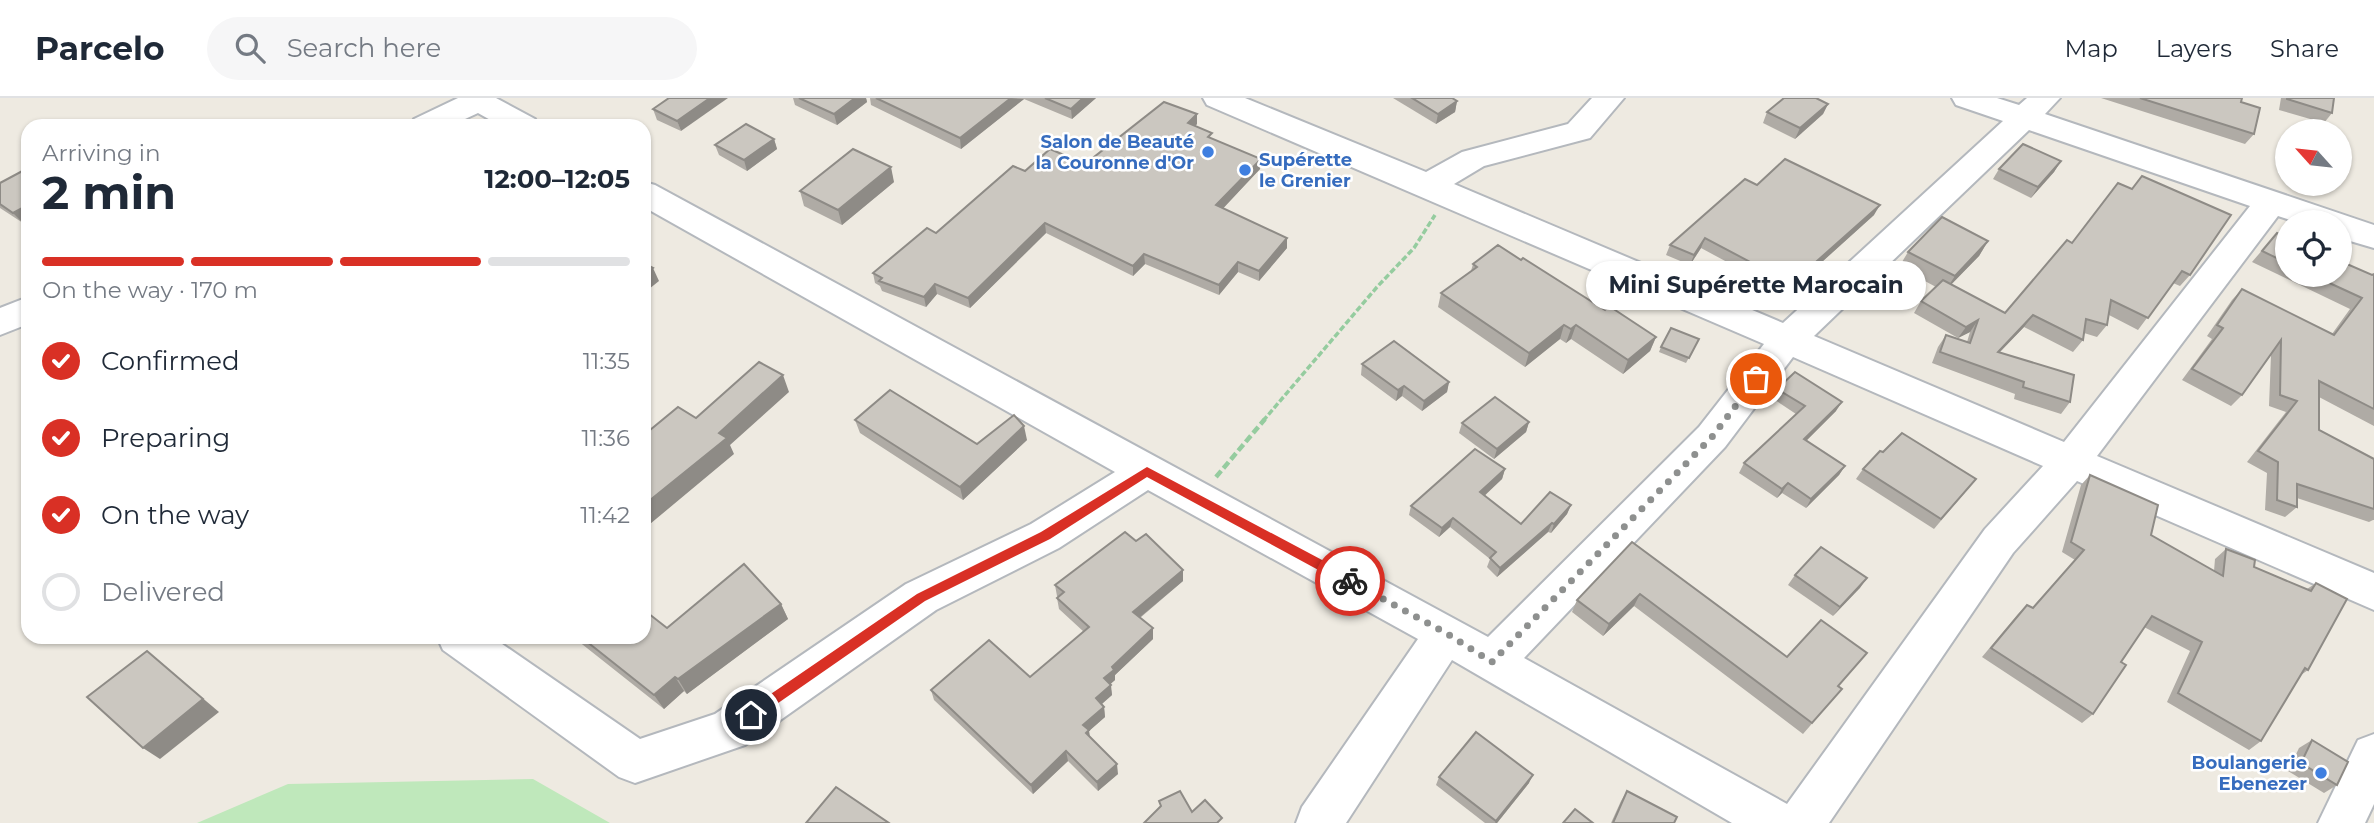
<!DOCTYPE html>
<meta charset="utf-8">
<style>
:root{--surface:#fff;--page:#f6f6f7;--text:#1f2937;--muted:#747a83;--line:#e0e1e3;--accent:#d93025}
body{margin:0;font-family:Montserrat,sans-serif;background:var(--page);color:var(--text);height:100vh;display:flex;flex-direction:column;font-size:26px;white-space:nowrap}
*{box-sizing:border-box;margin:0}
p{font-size:23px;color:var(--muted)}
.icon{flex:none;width:38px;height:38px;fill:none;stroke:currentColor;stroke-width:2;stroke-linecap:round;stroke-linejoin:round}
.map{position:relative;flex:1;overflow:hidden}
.side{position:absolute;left:21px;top:21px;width:630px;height:525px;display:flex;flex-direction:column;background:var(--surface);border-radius:21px;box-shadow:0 2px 5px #0004}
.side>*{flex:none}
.needle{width:46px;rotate:297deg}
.controls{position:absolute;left:2275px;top:21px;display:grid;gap:14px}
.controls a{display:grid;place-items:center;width:77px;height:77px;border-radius:50%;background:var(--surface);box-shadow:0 2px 5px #0004;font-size:35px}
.pin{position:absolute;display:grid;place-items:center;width:60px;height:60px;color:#fff;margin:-30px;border:4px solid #fff;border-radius:50%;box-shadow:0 2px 7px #0007}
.courier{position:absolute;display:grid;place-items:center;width:70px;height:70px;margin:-35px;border:5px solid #d93025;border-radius:50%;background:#fff;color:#222;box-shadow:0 2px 9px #0007}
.bubble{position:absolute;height:49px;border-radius:24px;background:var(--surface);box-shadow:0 2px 5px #0004;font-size:23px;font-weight:700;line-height:49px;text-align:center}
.headline em{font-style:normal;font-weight:700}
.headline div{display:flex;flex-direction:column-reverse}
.headline{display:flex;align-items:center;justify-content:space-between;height:119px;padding:0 21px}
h1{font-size:46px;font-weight:700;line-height:52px}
.bar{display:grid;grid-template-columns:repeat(4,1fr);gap:10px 7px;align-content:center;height:84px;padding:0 21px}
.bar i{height:9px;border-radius:5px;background:var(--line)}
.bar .current{background:var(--accent)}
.bar p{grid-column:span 4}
ol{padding:0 21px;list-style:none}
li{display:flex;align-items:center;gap:21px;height:77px}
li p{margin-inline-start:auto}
li .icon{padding:7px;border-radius:50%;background:var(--accent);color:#fff;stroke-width:4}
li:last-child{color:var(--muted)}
li i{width:38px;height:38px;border:4px solid var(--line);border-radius:50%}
header{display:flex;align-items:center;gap:42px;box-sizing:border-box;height:98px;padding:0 35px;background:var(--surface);border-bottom:2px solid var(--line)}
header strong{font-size:33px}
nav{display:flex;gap:38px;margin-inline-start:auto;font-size:24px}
.search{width:490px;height:63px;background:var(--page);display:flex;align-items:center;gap:18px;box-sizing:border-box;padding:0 24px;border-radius:38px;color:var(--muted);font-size:26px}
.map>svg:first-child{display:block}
</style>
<header>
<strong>Parcelo</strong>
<div class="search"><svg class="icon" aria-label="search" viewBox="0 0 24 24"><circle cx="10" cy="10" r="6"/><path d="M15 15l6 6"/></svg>Search here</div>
<nav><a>Map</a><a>Layers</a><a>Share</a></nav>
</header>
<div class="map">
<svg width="2374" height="725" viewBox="0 0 2374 725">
<rect width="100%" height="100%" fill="#eeeae1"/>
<polygon fill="#bfe8bb" points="533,681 610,725 197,725 288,686"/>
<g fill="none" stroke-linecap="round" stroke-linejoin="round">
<g stroke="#b4b8bd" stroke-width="4">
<g id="minor">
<polygon points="458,0 496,0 535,21 539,28 501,28 478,15 450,28 410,28 414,21"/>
<path d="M1203,0H1245L1426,74L1462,54L1568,26L1592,0H1624L1590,40L1484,68L1454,86L1783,225L2003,23L1956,7L1952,0H1997L2019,7L2027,0H2060L2045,16L2374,127V150L2340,140V124H2296L2278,118L2097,358L2374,475V512L2077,383L2013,455L1829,725H1732L1452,562L1346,725H1296L1302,709L1418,541L1148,392L1059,450L936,512L745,647L635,685L619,679L443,552L437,539H492L640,641L715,616L906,486L1031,426L1115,374L644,109V84L655,87L1488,539L1699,329L1764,246L1207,7ZM2029,32L2250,108L2064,344L1814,238ZM1793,259L2043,368L1985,431L1787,706L1524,560L1725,349Z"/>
<polygon points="28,199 28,226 0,237 0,210"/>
<polygon points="2374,636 2374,706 2365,725 2318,725 2358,642"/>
</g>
</g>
<polyline stroke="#95cc9f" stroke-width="3.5" stroke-dasharray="6 2.5" stroke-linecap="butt" points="1263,323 1377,189 1414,150 1435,117"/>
<polyline stroke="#95cc9f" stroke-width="4.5" stroke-dasharray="8 3.5" stroke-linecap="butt" points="1216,379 1265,321"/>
<use href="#minor" fill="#fff" fill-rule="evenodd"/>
</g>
<g fill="#afaba5">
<polygon points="669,0 681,33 657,22 653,11"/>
<polygon points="793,0 866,0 867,4 837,27 795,7"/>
<polygon points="870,0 1096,0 1072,21 1024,1 961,51 871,7"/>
<polygon points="1393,0 1452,0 1457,3 1455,14 1436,26"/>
<polygon points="2101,0 2242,0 2241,4 2254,36 2245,46"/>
<polygon points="2281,0 2334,0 2332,15 2324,25 2279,12"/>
<polygon points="1828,6 1823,16 1795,41 1763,25 1767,14"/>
<polygon points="1197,26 1195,28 1212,41 1261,61 1260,71 1223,110 1287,140 1287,150 1259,183 1238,174 1219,197 1145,166 1133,178 1046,135 970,210 937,196 926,209 882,193 880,188 875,185 873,175 936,135 1025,73 1085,66"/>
<polygon points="774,41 777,51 747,73 719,57 715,47"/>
<polygon points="2061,63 2054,74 2031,100 1993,81 1999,71"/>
<polygon points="28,70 28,122 23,125 0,110 0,85"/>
<polygon points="894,84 842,127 804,108 800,93"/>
<polygon points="2118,85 2190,177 2180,188 2173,185 2138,232 2109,217 2107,227 2097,239 2084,235 2083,242 2073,254 2024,229 2000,254 2070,304 2061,316 2014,301 2015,296 1932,265 1938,249 1946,237 1967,244 1970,234 1958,240 1914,215 1921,203 1936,189 1899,169 1908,154 1988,143 1979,158 1951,186 2005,215 2072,145"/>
<polygon points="1757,87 1874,117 1803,181 1795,176 1779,192 1701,150 1690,167 1666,157 1670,147"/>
<polygon points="2277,135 2287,140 2287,177 2372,177 2374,176 2374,328 2319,299 2319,332 2374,361 2374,422 2373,422 2369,424 2297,400 2297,409 2285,419 2265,412 2267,375 2247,364 2286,314 2269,308 2271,257 2242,297 2231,308 2182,282 2212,241 2207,238 2232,202 2242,191 2332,236 2350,211 2252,164"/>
<polygon points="1521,162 1605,212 1656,239 1650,253 1623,276 1571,241 1566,245 1560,241 1525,269 1438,209 1441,195 1471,173 1473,166"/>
<polygon points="1699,241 1686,265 1659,254 1661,249"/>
<polygon points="1362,266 1449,284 1447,294 1422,313 1402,298 1396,303 1361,277"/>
<polygon points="1777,291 1836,313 1806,343 1845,368 1839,377 1806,410 1782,395 1777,400 1739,375 1744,365 1796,316 1772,300"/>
<polygon points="855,322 977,346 1027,342 963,402 860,335"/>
<polygon points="1529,324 1526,334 1494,361 1459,335 1462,325"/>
<polygon points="1883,354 1976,381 1934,431 1856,381 1863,371"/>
<polygon points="1505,371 1502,381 1484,397 1521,426 1571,407 1567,416 1551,435 1548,434 1497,479 1487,469 1490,461 1450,429 1439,439 1409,417 1411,408"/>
<polygon points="2090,377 2151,437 2214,473 2215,461 2226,451 2254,469 2307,491 2316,485 2308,572 2301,577 2261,643 2249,652 2167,604 2190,553 2144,529 2121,564 2093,616 2082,625 1982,559 2018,516 2027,507 2032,510 2075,462 2062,454 2081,387"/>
<polygon points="1136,443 1183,472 1183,483 1140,520 1153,541 1115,577 1115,582 1110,586 1112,597 1102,606 1104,609 1105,619 1089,633 1090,639 1118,676 1098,693 1068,663 1033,696 934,602 931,592 1030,579 1084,534 1059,511 1057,500 1058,499 1057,498 1055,487"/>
<polygon points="1632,444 1787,559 1842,591 1803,636 1634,508 1603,538 1572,514 1577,502"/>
<polygon points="1795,477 1867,480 1833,518 1788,487"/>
<polygon points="781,506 788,521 687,596 684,593 664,611 573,539 644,539 667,530"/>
<polygon points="2312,642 2337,687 2324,695 2288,673 2299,650"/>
<polygon points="1439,679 1529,685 1497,725 1485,725 1436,687"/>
<polygon points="1627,693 1674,725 1611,725 1621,703"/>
</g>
<g fill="#8e8b86">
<polygon points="710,0 728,0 681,33 677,23"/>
<polygon points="855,0 866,0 867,4 837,27 834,16"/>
<polygon points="1011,0 1024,1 961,51 960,40"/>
<polygon points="1083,0 1096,0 1072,21 1071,11"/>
<polygon points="1457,3 1455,14 1436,26 1438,16"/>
<polygon points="1828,6 1823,16 1795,41 1800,30"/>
<polygon points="1197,16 1197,26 1188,36 1188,25"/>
<polygon points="774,41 777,51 747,73 744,62"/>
<polygon points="1261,61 1260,71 1216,118 1216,107"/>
<polygon points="2061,63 2054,74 2031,100 2038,89"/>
<polygon points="891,69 894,84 842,127 838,112"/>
<polygon points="28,107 28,122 23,125 13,115"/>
<polygon points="1880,107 1874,117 1803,181 1808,171"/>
<polygon points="1045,125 1046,135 970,210 968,200"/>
<polygon points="1287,140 1287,150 1259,183 1259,173"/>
<polygon points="1705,140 1701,150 1690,167 1694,157"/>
<polygon points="1988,143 1979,158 1945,193 1955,178"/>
<polygon points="1144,156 1145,166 1133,178 1133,168"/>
<polygon points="1238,164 1238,174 1219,197 1219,187"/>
<polygon points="1800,166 1795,176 1779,192 1784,182"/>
<polygon points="653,170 659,183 644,195 644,177"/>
<polygon points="935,186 937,196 926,209 924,199"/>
<polygon points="2033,217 2024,229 1989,265 1998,254"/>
<polygon points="1978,222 1970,234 1958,240 1966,229"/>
<polygon points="1564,227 1560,241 1525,269 1529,255"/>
<polygon points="1576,227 1571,241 1566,245 1571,231"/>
<polygon points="1656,239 1650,253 1623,276 1628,262"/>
<polygon points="783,277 789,294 730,347 734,356 644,431 644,407 719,335"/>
<polygon points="1449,284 1447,294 1422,313 1424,303"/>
<polygon points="1404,288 1402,298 1396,303 1398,292"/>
<polygon points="1842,304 1836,313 1798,351 1804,341"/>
<polygon points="1529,324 1526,334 1494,361 1497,351"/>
<polygon points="1024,328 1027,342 963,402 960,389"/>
<polygon points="1845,368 1839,377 1806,410 1811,401"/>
<polygon points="1505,371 1502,381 1478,404 1480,394"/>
<polygon points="1788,385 1782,395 1777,400 1782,391"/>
<polygon points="1571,407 1567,416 1551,435 1554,426"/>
<polygon points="1453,420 1450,429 1439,439 1442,430"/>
<polygon points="1552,425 1548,434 1497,479 1500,470"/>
<polygon points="1183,472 1183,483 1133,525 1133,514"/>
<polygon points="1867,480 1860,490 1833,518 1840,509"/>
<polygon points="1640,496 1634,508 1603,538 1609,526"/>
<polygon points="781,506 788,521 687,596 678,581"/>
<polygon points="1153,530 1153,541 1115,577 1115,582 1105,591 1104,580 1112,569"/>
<polygon points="147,553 219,614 160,661 143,650"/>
<polygon points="675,579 684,593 664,611 654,597"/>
<polygon points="1111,587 1112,597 1097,610 1096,600"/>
<polygon points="1104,609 1105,619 1089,633 1090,642 1087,645 1083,627"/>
<polygon points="1066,653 1068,663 1033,696 1031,687"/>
<polygon points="1117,666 1118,676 1098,693 1097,684"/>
<polygon points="1533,677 1529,685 1497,725 1495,725"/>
</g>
<g fill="#cbc7c0" stroke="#8e8b86" stroke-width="2">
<polygon points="669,0 710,0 677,23 653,11"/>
<polygon points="799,0 855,0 834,16"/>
<polygon points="876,0 1011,0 960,40"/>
<polygon points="1045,0 1083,0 1071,11"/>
<polygon points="1412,0 1452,0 1457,3 1438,16"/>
<polygon points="1784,0 1816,0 1828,6 1800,30 1767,14"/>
<polygon points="2140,0 2242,0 2241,4 2260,10 2254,36"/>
<polygon points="2287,0 2334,0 2332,15 2287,1"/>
<polygon points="1164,4 1197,16 1188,25 1212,35 1208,39 1261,61 1216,107 1287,140 1259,173 1238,164 1219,187 1144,156 1133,168 1045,125 968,200 935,186 924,199 879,183 882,180 873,175 927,130 936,135 1013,68 1025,73 1050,51 1085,66"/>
<polygon points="746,26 774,41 744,62 715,47"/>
<polygon points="2023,46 2061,63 2038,89 1999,71"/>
<polygon points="853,51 891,69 838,112 800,93"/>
<polygon points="1785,61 1880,107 1808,171 1800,166 1784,182 1705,140 1694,157 1670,147 1745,81 1757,87"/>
<polygon points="28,70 28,107 13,115 0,106 0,85"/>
<polygon points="2142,78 2231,117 2190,177 2182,173 2148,220 2111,202 2107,227 2086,221 2083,242 2033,217 1998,254 2074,277 2070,304 2023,289 2024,284 1940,254 1946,237 1970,245 1978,222 1966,229 1921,203 1943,182 2005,215 2067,142 2072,145 2118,85 2132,91"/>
<polygon points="1942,119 1988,143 1955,178 1908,154"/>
<polygon points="2277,135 2287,140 2287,165 2262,153"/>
<polygon points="1498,147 1521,162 1523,160 1605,212 1609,208 1656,239 1628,262 1576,227 1571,231 1564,227 1529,255 1441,195 1477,169 1473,166"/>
<polygon points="2340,163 2372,177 2374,176 2374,311 2319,283 2319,332 2374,361 2374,411 2297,386 2297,409 2277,402 2278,364 2258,353 2297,303 2280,297 2281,242 2242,297 2192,271 2223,230 2217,227 2242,191 2334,237 2362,200 2312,177 2340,177"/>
<polygon points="644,165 653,170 644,177"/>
<polygon points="1671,230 1699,241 1689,260 1661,249"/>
<polygon points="1394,243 1449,284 1424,303 1404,288 1398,292 1362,266"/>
<polygon points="759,264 783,277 719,335 727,340 644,407 644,337 678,309 696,320"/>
<polygon points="1795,274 1842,304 1804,341 1845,368 1811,401 1788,385 1782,391 1744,365 1805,308 1777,291"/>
<polygon points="890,292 977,346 1014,317 1024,328 960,389 855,322"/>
<polygon points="1495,299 1529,324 1497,351 1462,325"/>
<polygon points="1902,335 1976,381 1941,421 1863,371 1880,353 1883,354"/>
<polygon points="1475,351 1505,371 1480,394 1521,426 1550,394 1571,407 1554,426 1552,425 1500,470 1490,460 1496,454 1453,420 1442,430 1411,408"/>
<polygon points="2090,377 2158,407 2151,437 2223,478 2226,451 2255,462 2254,469 2311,493 2316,485 2347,501 2308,572 2305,570 2261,643 2178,595 2202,544 2152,518 2121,564 2126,567 2093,616 1991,550 2027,507 2033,510 2084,452 2071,444"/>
<polygon points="1125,434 1136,443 1146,436 1183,472 1133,514 1153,530 1112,569 1114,572 1104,580 1111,587 1096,600 1104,609 1083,627 1089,632 1086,635 1117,666 1097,684 1066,653 1031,687 931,592 989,542 1030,579 1089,529 1057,500 1064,494 1055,487"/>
<polygon points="1632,444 1787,559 1821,522 1867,555 1838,588 1842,591 1812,625 1640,496 1609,526 1577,502"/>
<polygon points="1821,449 1867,480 1840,509 1795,477"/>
<polygon points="744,466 781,506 678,581 675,579 654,597 581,539 644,539 644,512 667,530"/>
<polygon points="147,553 203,601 143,650 87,599"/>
<polygon points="1476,634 1533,677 1496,723 1439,679"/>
<polygon points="2312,642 2348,664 2337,687 2301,665"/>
<polygon points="836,689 889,725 806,725"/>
<polygon points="1180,693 1192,714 1205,702 1222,720 1217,725 1144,725 1161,708 1159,703"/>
<polygon points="1627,693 1677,719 1674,725 1613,725"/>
<polygon points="1575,711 1593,725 1563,725"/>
</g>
<polygon fill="#d93025" points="1147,369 1354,479 1354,487 1346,487 1147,379 1050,441 925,503 755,621 746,621 746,613 917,496 1041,434"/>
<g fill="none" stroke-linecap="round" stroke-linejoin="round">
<polyline stroke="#8e908f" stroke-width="7" stroke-dasharray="0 12.6" points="1350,483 1446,535 1492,564 1712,339 1756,281"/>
</g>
<g fill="#3f7fe0" stroke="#fff" stroke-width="2.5">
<circle cx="1208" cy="54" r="7"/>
<circle cx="1245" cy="72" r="7"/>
<circle cx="2321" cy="675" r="7"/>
</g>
<g text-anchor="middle" stroke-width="5" stroke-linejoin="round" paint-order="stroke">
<g font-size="18" font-weight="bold" fill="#366cbe" stroke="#fff" text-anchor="end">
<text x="1194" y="50">Salon de Beauté<tspan x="1194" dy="21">la Couronne d'Or</tspan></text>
<text x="1259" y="68" text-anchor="start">Supérette<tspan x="1259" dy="21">le Grenier</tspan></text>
<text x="2307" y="671">Boulangerie<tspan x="2307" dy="21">Ebenezer</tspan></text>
</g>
</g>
</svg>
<div class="controls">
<a><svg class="needle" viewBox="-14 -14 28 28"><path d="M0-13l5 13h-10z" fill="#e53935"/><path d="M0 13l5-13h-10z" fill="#747a83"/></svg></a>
<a><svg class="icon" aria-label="locate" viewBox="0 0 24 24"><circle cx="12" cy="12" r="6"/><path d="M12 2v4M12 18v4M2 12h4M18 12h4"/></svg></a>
</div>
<div class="pin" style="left:1756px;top:281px;background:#ea580c"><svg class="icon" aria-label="bag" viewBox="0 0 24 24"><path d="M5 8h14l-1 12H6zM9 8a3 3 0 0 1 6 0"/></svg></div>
<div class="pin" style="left:751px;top:617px;background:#1f2937"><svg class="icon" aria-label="home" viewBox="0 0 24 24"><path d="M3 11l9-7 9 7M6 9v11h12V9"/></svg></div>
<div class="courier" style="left:1350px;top:483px"><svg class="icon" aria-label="bike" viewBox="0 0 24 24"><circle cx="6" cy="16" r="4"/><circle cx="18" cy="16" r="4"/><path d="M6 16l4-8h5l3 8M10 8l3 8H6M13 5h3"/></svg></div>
<div class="bubble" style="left:1586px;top:163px;width:340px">Mini Supérette Marocain</div>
<section class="side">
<div class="headline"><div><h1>2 min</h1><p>Arriving in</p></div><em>12:00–12:05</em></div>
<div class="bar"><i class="current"></i><i class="current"></i><i class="current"></i><i></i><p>On the way · 170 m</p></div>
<ol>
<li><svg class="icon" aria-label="check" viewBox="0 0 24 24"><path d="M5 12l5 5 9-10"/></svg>Confirmed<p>11:35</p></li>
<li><svg class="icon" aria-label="check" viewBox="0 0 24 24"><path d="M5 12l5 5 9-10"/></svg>Preparing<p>11:36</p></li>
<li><svg class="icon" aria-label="check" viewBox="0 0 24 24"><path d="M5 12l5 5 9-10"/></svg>On the way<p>11:42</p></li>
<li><i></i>Delivered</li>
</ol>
</section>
</div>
